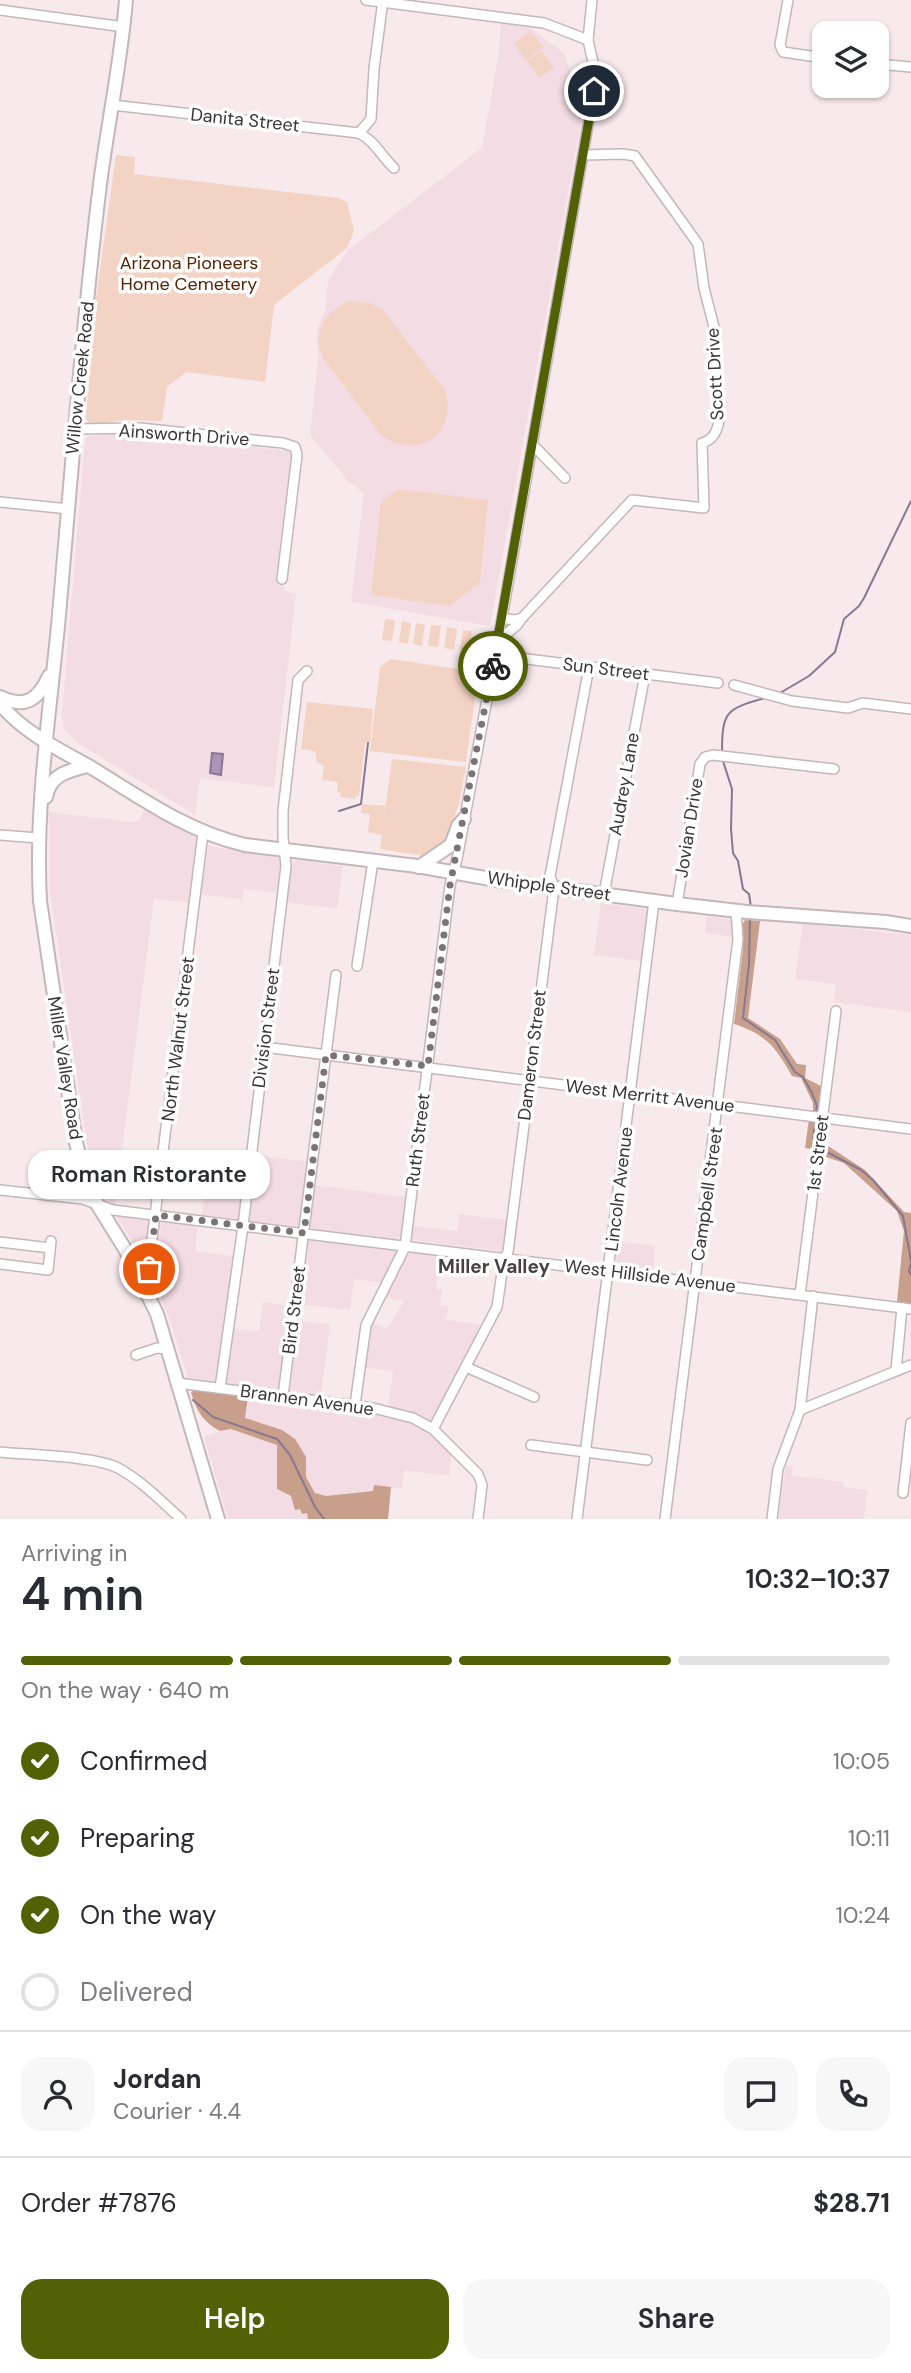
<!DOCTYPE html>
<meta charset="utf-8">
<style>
:root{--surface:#fff;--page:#f7f7f7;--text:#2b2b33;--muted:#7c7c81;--line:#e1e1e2;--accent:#526105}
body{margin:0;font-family:"DM Sans",sans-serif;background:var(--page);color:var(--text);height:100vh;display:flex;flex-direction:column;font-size:26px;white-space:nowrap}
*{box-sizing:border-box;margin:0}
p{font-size:23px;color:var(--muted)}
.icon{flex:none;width:38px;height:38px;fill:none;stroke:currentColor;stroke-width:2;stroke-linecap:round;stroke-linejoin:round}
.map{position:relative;height:1519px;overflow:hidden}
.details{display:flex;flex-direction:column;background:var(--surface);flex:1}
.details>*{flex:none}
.buttons{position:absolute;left:812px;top:21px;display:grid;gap:14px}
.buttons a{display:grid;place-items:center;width:77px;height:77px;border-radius:14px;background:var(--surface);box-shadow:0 2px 5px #0004;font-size:35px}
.pin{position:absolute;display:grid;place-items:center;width:60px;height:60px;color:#fff;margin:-30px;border:4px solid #fff;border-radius:50%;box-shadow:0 2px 7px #0007}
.courier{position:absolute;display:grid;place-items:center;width:70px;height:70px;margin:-35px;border:5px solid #526105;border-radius:50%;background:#fff;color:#222;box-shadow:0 2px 9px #0007}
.bubble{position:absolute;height:49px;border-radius:21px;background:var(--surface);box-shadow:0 2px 5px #0004;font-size:23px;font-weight:600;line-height:49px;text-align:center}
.headline em{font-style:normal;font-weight:600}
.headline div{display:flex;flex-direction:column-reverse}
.headline{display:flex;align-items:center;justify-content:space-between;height:119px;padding:0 21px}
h1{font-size:46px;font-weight:600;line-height:52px}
.bar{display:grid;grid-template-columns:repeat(4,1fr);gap:10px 7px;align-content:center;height:84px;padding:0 21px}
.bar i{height:9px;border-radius:5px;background:var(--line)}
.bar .selected{background:var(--accent)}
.bar p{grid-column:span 4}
.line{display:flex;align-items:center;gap:18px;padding:0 21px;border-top:2px solid var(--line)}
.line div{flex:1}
.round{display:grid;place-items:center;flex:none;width:74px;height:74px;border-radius:21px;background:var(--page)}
ol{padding:0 21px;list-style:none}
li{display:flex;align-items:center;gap:21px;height:77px}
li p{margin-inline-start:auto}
li .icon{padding:7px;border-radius:50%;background:var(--accent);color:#fff;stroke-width:4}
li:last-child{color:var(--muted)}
li i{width:38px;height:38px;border:4px solid var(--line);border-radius:50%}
.action{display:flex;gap:14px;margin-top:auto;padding:14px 21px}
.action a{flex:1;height:80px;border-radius:21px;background:var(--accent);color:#fff;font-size:28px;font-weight:600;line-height:80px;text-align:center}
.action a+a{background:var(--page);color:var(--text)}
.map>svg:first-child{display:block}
</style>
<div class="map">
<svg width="911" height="1519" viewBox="0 0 911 1519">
<rect width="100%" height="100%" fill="#f8e9ed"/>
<g fill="#f3dce3">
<polygon points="501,21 530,28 564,53 583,110 490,626 351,602 364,493 348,481 310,435 318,359 317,329 325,311 328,281 348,250 482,148 499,52"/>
<polygon points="142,433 288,451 291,455 276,575 287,592 296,594 274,788 200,778 195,815 78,743 64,729 62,712 85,441 88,436"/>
<polygon points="145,809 197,839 199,843 193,903 154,899 115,1205 106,1198 93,1170 87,1144 49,885 49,812 131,822 139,821"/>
<polygon points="208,846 279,858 282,860 280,893 244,889 242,900 200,894"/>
<polygon points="297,860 343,866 337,909 286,902 291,864"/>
<polygon points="601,903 646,909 648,913 643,961 594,955"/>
<polygon points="707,916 732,920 734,937 705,933"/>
<polygon points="803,924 911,935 911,1012 834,1002 836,984 795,979"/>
<polygon points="255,1155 309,1162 300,1226 248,1221"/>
<polygon points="314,1185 407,1197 402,1235 397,1239 313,1229 309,1225"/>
<polygon points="205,1186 245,1191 240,1219 202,1215"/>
<polygon points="459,1214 508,1220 502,1251 412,1240 413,1226 457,1231"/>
<polygon points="118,1215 149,1220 146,1255 144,1259 117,1218"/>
<polygon points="165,1220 198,1224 195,1251 234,1256 218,1379 214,1382 188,1378 170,1320 153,1279 161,1224"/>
<polygon points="311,1238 397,1249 399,1252 384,1283 354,1279 350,1310 299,1304 307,1243"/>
<polygon points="617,1241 655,1246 653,1271 616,1266"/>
<polygon points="410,1251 440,1254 436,1289 442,1290 440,1305 449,1306 446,1320 484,1325 432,1422 388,1407 393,1371 365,1368 368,1339 373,1323 387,1329 404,1301 385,1298"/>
<polygon points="263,1302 291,1306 281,1387 274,1391 229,1386 225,1382 232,1328 259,1331"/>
<polygon points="297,1321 330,1324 321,1396 290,1391"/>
<polygon points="248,1396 393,1415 431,1430 452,1450 449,1476 404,1470 402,1489 374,1485 373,1491 326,1496 315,1493 306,1477 306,1457 245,1419"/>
<polygon points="231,1429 278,1444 277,1489 291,1496 301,1509 307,1513 308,1519 228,1519 204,1436"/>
<polygon points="786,1465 793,1467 792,1475 843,1482 843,1487 867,1490 864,1519 778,1519"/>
</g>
<g fill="#f3d3c4">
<polygon points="531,31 544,48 526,60 514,43"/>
<polygon points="542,51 554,68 539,78 534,70 540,65 533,69 527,61"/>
<polygon points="116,155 135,157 134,174 338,198 347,202 354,231 347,248 274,305 265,382 186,372 167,387 162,421 124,420 96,424 90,424 86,419 95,306"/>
<path d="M350,301L370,303L382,309L445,390C459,434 416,463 380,434L323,358C311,332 326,310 350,301Z"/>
<polygon points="398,489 488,500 480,582 450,606 371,595 381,502"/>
<polygon points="385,619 395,620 392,641 382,640"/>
<polygon points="402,621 411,623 408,644 399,642"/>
<polygon points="416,623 425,625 422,646 413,644"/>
<polygon points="431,625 441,626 438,647 428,646"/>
<polygon points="447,627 457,629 454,650 444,648"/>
<polygon points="463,630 472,631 469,652 460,651"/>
<polygon points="391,659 471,671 478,676 466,762 370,751 380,667"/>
<polygon points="307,702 373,709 370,743 365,743 359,796 356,796 355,799 340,797 341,793 337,792 338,782 322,780 324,766 317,762 315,751 301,749"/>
<polygon points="392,759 466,767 459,803 446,842 434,852 424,856 380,849 382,835 368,832 370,814 361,813 362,804 385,806 384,818"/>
</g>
<g fill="#c89f8b">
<path d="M745,920L760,921L748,1018L780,1039L797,1064L806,1065L805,1078L823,1087L821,1112L813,1111V1103L801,1078L792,1076C776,1048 766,1034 734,1024L743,949L741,927Z"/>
<polygon points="809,1119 820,1121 816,1150 805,1148"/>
<polygon points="825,1144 865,1170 904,1212 911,1213 911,1307 903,1306 897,1302 904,1231 897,1211 844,1163 823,1156"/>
<path d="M195,1390L248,1396L245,1418L282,1430L295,1439L306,1457V1477L315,1493L326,1496L373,1491L374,1485L391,1487L388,1519H308L307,1513L302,1514L300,1509L295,1510L291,1496L277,1489V1445L231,1429L220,1431C203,1422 196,1410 191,1392Z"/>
</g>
<polygon fill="#a895b9" stroke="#877892" stroke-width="2" points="212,753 223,754 221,775 210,773"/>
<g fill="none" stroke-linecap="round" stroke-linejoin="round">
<g stroke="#877892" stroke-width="2">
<polyline points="780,693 809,676 835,652 844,619 859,606 864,598 911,501"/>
<path d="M722,753C722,711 726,709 765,698"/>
<polyline points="722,758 732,789 731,829 733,853 738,861 743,889 749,894 751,907"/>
<polyline points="339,811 361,804 368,743"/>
<polyline points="750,919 749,964 743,1018 775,1040 795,1072 803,1077 812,1093 817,1106 816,1114"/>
<polyline points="816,1120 813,1138 816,1141"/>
<polyline points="825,1151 861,1170 873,1180 903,1216 911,1261"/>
<polyline points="911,1263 909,1271 911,1275"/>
<polyline points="193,1400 213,1417 277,1439 290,1455 315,1507 324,1519"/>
</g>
<g stroke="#c4b7bb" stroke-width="12">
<g id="minor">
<polyline points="366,0 544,23 588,40"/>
<polyline points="788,0 780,45 783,52 824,58"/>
<polyline points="0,10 124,27"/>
<polyline points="877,64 911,67"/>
<polyline points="112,105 359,133 371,119 374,69 383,0"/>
<path d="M359,133C375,141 381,156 394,168"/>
<polyline points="73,429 140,428 283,443 295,447 297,455 282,579"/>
<polyline points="533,445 565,478"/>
<polyline points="0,502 69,509"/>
<path d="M522,618L632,500L704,508L702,443C713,440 717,432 719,421L714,327L704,288L698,244L635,156L623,154L583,155"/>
<polyline points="498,641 517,625 522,618 514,620 502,618"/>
<polyline points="495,655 718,683"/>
<polyline points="734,685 792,701 848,708 863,703 911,709"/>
<polyline points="0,835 38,838"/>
<polyline points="604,894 645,674"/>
<polyline points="677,904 700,764 705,757 713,755 834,769"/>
<polyline points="357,966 373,861"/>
<polyline points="264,1047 911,1129"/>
<polyline points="0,1190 83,1199 113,1210 911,1309"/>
<polyline points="0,1242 50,1248"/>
<polyline points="0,1264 48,1270 51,1241"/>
<polyline points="146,1287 203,833"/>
<polyline points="800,1295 836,1011"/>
<polyline points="136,1355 157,1348 168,1349"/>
<polyline points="466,1367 534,1397"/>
<polyline points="896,1370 902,1308"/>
<polyline points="178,1383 373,1408 413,1418 433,1429 478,1474 482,1485 478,1519"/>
<polyline points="220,1388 243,1226 286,866 283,837 283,811 298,680 307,671"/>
<polyline points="283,1396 336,975"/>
<polyline points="355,1405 366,1325 405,1247 450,885 457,859 498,641 594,91 595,71 588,40 592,0"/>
<polyline points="800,1410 911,1365"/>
<polyline points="433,1429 497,1307 504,1259 508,1252 554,888 550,876 589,667"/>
<polyline points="531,1445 647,1460"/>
<path d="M0,1452C28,1455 96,1456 118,1468C142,1481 161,1501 181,1519"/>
<polyline points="903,1493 911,1423"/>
<polyline points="577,1519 654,901"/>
<polyline points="665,1519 738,939 736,910"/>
<polyline points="772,1519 778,1469 800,1410 813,1296"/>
</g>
</g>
<g stroke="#c4b7bb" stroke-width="16">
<g id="major">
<path d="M126,0C121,62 108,122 100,184C82,331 71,479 58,626C49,718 35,809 40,901L76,1143L85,1177L97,1204L125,1249L157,1314L218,1519"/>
<path d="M0,697C25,709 38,700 49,676"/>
<path d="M0,704C24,733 60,750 92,768C141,798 188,832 245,845L417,866L502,881L677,904L747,912L886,922L911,926"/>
<path d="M46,797C50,775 67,771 87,766"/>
<polyline points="419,867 451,845 458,826 464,819"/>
</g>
</g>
<use href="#minor" stroke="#fff" stroke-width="9"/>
<use href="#major" stroke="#fff" stroke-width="12"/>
</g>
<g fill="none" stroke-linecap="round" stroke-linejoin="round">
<polyline stroke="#7c7376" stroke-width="7" stroke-dasharray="0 12.6" points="149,1269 156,1215 304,1233 326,1055 428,1066 450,885 493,666"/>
<polyline stroke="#526105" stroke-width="9" points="493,666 594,91"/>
</g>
<g text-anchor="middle" stroke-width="7" stroke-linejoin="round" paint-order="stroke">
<g font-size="18" fill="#3a3436" stroke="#fff">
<text transform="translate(245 120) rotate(6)" y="6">Danita Street</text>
<text transform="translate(715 374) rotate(-93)" y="6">Scott Drive</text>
<text transform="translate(80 378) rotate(-84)" y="6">Willow Creek Road</text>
<text transform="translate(184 435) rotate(4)" y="6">Ainsworth Drive</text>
<text transform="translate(606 669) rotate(7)" y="6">Sun Street</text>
<text transform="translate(624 784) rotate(-80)" y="6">Audrey Lane</text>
<text transform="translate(689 828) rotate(-81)" y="6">Jovian Drive</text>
<text transform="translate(549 886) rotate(8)" y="6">Whipple Street</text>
<text transform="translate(266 1028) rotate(-83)" y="6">Division Street</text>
<text transform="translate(178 1039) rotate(-83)" y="6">North Walnut Street</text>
<text transform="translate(532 1055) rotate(-83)" y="6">Dameron Street</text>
<text transform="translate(65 1068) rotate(81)" y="6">Miller Valley Road</text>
<text transform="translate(650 1096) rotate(7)" y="6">West Merritt Avenue</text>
<text transform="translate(418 1140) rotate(-83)" y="6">Ruth Street</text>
<text transform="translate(818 1153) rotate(-83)" y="6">1st Street</text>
<text transform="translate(619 1189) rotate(-83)" y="6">Lincoln Avenue</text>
<text transform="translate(707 1194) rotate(-82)" y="6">Campbell Street</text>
<text transform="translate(650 1276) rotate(7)" y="6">West Hillside Avenue</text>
<text transform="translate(294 1310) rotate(-83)" y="6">Bird Street</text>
<text transform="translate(307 1400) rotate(8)" y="6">Brannen Avenue</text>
</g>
<g font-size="18" fill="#562202" stroke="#fff">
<text x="189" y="269">Arizona Pioneers<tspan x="189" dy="21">Home Cemetery</tspan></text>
</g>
<g font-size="19" font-weight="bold" fill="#4a3f42" stroke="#fff">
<text x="494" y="1273">Miller Valley</text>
</g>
</g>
</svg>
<div class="buttons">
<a><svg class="icon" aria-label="layers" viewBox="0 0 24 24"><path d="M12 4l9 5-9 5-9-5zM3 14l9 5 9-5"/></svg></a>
</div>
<div class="pin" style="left:149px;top:1269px;background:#ea580c"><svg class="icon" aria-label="bag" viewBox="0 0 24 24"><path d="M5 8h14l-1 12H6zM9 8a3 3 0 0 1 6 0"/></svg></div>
<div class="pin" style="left:594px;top:91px;background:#1f2937"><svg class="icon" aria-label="home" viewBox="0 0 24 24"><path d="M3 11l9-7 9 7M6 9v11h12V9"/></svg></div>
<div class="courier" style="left:493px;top:666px"><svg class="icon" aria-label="bike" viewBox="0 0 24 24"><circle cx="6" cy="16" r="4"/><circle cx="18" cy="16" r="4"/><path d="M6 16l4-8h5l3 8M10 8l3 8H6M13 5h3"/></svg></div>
<div class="bubble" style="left:28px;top:1150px;width:242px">Roman Ristorante</div>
</div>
<section class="details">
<div class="headline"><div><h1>4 min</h1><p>Arriving in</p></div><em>10:32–10:37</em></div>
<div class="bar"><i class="selected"></i><i class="selected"></i><i class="selected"></i><i></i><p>On the way · 640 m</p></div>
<ol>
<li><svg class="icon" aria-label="check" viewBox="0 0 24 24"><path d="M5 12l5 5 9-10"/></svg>Confirmed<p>10:05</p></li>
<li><svg class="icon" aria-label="check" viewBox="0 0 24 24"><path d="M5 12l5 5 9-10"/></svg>Preparing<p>10:11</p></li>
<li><svg class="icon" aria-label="check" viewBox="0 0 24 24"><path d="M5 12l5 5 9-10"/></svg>On the way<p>10:24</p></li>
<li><i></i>Delivered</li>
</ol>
<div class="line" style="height:126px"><a class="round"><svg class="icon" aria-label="person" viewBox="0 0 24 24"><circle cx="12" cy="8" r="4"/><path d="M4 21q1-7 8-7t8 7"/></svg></a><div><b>Jordan</b><p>Courier · 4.4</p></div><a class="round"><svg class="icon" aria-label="chat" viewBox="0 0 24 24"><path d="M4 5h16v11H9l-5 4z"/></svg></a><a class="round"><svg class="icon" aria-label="phone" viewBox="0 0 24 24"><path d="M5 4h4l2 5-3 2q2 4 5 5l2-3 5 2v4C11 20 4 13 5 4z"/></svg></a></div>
<div class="line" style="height:91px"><div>Order #7876</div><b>$28.71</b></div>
<div class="action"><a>Help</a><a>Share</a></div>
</section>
